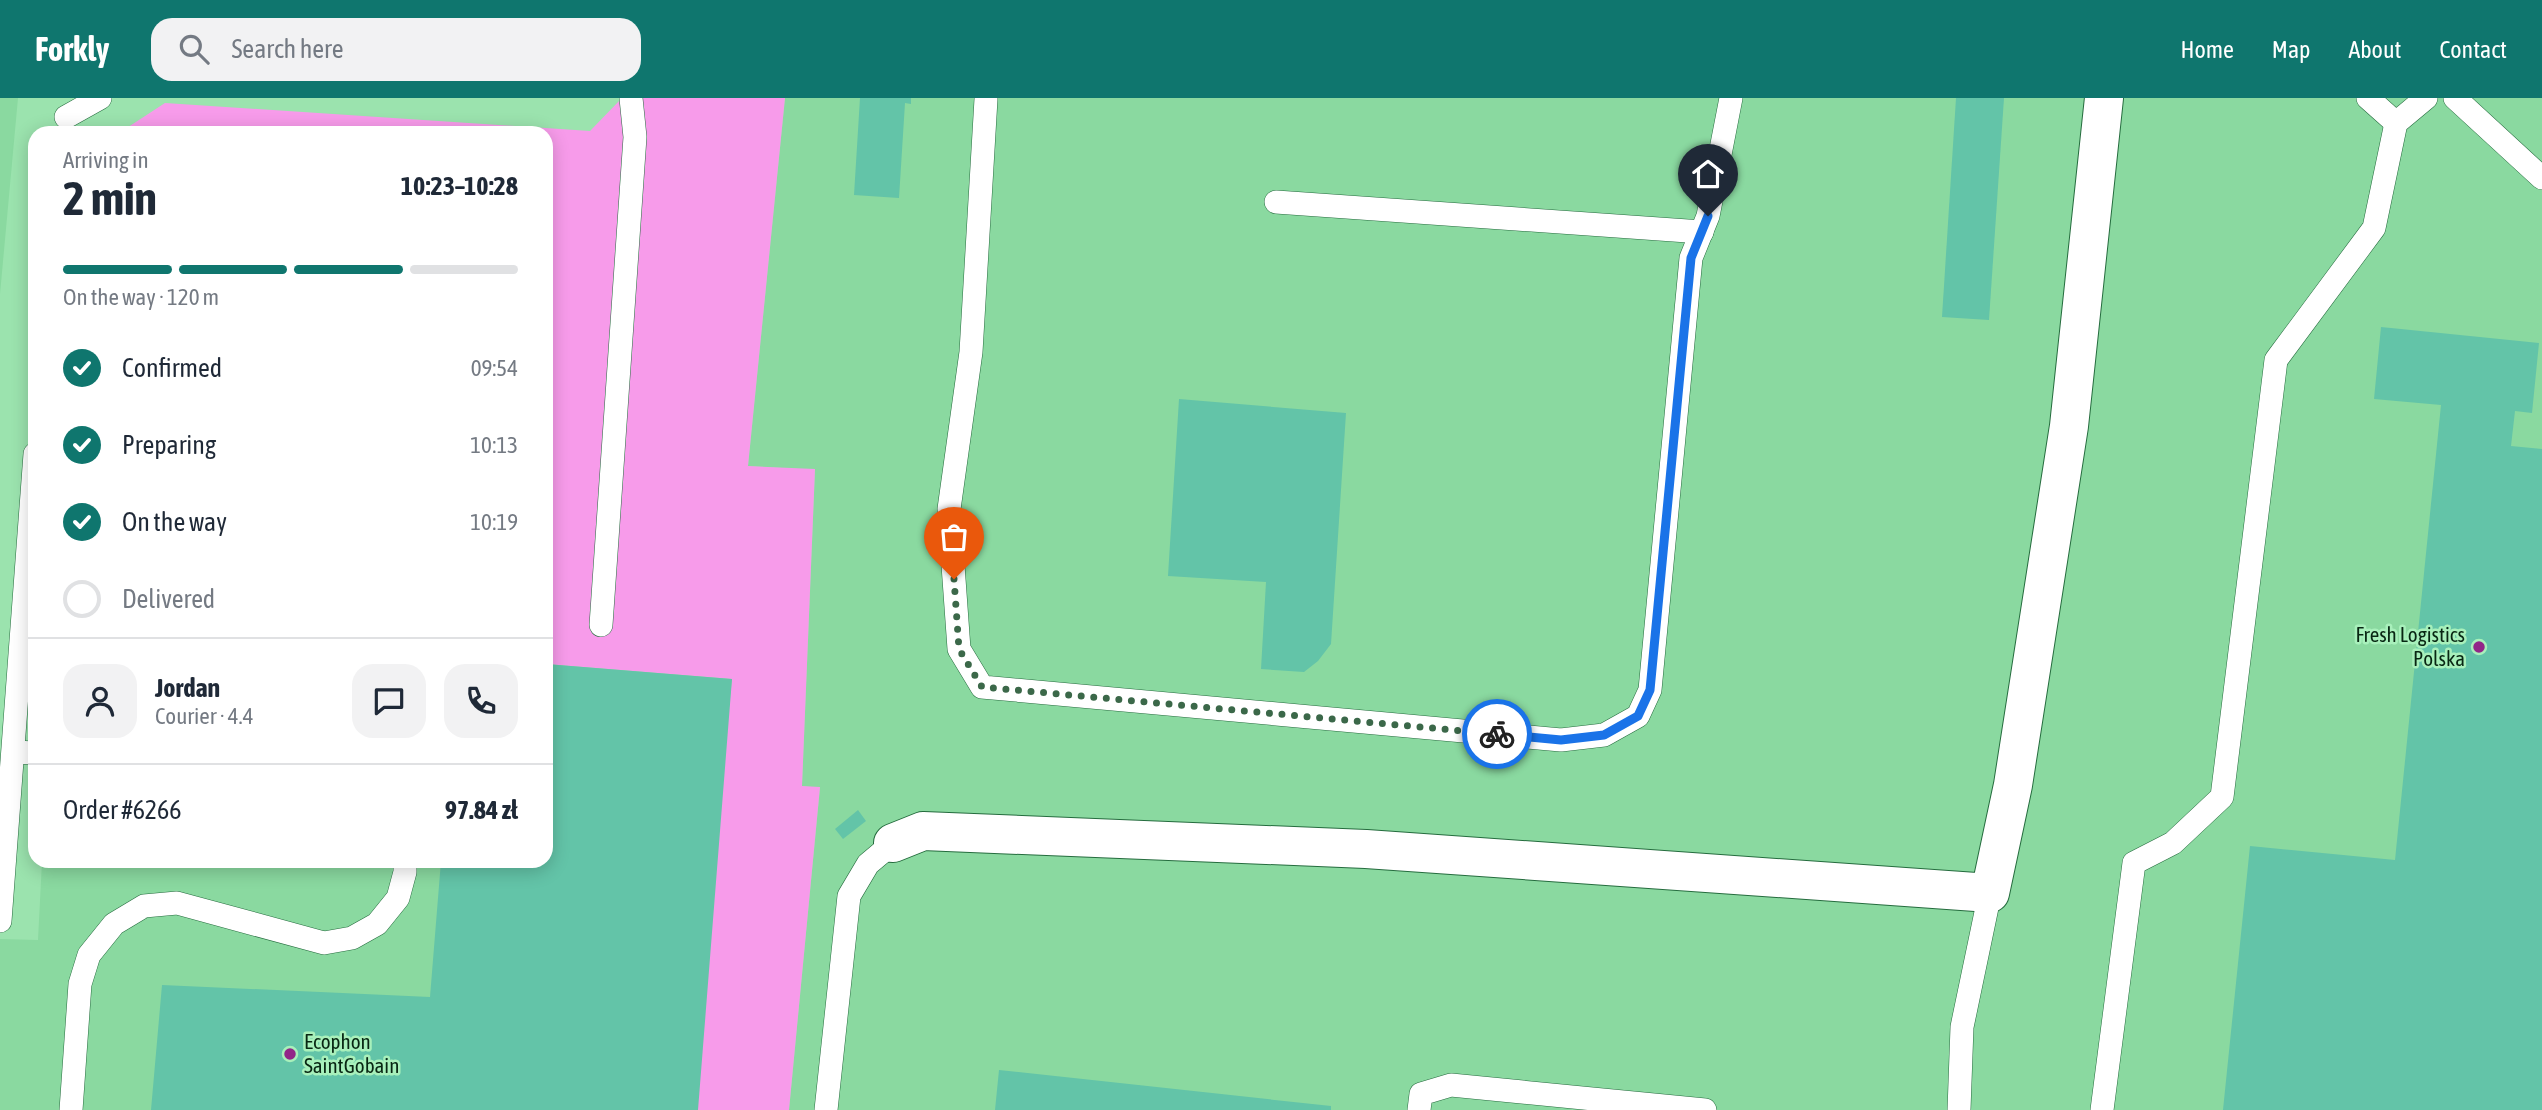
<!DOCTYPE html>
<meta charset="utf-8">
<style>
:root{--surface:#fff;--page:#f2f2f3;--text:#1f2937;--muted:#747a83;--line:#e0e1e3;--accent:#0f766e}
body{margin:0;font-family:"Asap Condensed",sans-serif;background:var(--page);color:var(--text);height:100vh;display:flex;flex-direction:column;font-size:26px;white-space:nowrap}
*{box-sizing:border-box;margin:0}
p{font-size:23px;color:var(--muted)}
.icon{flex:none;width:38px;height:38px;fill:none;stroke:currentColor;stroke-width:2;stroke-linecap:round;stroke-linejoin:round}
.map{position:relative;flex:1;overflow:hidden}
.sheet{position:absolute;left:28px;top:28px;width:525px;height:742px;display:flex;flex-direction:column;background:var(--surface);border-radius:21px;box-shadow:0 4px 18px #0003}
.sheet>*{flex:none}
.pin{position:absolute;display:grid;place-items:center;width:60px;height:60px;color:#fff;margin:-72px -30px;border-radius:50% 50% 50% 0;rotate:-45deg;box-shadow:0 0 7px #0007}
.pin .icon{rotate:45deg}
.courier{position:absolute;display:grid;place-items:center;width:70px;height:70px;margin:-35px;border:5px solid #1a73e8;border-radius:50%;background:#fff;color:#222;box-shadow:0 2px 9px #0007}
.headline em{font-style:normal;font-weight:700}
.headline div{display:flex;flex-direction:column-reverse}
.headline{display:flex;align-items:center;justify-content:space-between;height:119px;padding:0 35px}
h1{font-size:46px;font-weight:700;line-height:52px}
.bar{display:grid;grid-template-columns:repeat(4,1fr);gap:10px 7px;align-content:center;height:84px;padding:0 35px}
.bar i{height:9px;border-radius:5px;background:var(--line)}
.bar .active{background:var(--accent)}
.bar p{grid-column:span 4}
.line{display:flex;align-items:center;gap:18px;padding:0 35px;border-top:2px solid var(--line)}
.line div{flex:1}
.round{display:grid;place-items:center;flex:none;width:74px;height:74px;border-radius:21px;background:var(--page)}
ol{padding:0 35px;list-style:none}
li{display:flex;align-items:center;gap:21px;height:77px}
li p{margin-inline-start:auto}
li .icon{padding:7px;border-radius:50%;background:var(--accent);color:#fff;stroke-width:4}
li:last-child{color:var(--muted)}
li i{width:38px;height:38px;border:4px solid var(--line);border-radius:50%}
header{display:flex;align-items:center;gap:42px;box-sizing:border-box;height:98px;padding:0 35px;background:var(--accent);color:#fff}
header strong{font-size:33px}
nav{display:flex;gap:38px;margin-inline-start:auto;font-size:24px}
.search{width:490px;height:63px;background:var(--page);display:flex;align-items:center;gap:18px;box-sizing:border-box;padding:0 24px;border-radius:21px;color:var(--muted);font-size:26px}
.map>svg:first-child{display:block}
</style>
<header>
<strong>Forkly</strong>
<div class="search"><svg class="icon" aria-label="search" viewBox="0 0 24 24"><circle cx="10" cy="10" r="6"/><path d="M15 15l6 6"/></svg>Search here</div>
<nav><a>Home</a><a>Map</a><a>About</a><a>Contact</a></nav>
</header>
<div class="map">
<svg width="2542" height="1012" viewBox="0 0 2542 1012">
<rect width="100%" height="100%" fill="#9be3ae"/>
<g fill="#8ad9a0">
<polygon points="0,0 18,0 0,196"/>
<polygon points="785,0 2542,0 2542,1012 789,1012 820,690 802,688 815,372 748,368"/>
<polygon points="546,566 732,581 703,859 692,1012 0,1012 0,841 38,842 42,763 546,763"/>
</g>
<polygon fill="#f79bea" points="622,0 785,0 748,368 815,371 802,688 820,689 789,1012 692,1012 703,859 732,581 546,566 546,35 119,35 165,5 590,33"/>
<g fill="#63c4a8">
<polygon points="860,0 911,0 911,6 905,5 899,100 854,97"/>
<polygon points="1956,0 2004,0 1989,222 1942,219"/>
<polygon points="2381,229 2539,245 2532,315 2515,313 2511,348 2542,351 2542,1012 2223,1012 2250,748 2395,762 2441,307 2374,301"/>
<polygon points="1179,301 1346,315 1331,546 1318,563 1304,574 1261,571 1266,484 1168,478"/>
<polygon points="546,566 732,581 698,1012 151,1012 162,887 430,899 441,763 546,763"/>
<polygon points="858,712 866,723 843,741 835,731"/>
<polygon points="999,972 1331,1008 1331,1012 995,1012"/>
</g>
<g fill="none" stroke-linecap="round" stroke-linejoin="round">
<g stroke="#256c3e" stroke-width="24">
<g id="service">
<polyline points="2368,0 2396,25"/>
<polyline points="2455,0 2542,80"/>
<polyline points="986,1 971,254 949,411 959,551 982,589 1561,642 1604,637 1638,618 1650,592 1691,160 1708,118 1731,0"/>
<polyline points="66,19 100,0"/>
<polyline points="1276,104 1702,134"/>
<polyline points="601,527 635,39 631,0"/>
<polyline points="14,654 35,655"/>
<polyline points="0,823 35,356"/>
<polyline points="71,1012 80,886 89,857 114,826 144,808 177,805 324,845 352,840 377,826 398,800 405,774 405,763"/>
<polyline points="826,1012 849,798 868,766 893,745"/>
<polyline points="1419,1012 1421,996 1451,987 1705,1012"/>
<polyline points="1959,1012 1962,929 1990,795"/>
<polyline points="2102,1012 2134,765 2173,745 2222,699 2276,262 2374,130 2396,25 2426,0"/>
</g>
</g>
<g stroke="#256c3e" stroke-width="40">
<polyline id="minor" points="893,745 923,733 1366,751 1990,795 2013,687 2069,328 2104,0"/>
</g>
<use href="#service" stroke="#fff" stroke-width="23"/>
<use href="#minor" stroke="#fff" stroke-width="38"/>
</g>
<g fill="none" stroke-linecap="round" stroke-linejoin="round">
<polyline stroke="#3b6849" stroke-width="7" stroke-dasharray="0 12.6" points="954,481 959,551 982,589 1497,636"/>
<polyline stroke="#1a73e8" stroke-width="9" points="1497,636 1561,642 1604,637 1638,618 1650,592 1691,160 1708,118"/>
</g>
<g fill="#922688" stroke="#a8f0bb" stroke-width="2.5">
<circle cx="2479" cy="549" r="7"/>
<circle cx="290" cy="956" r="7"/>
</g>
<g text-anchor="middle" stroke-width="5" stroke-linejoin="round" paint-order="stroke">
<g font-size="21" fill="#082613" stroke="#a8f0bb" text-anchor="end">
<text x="2465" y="544">Fresh Logistics<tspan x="2465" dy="24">Polska</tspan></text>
<text x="304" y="951" text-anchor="start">Ecophon<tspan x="304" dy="24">SaintGobain</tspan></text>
</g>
</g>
</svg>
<div class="pin" style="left:954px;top:481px;background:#ea580c"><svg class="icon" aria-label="bag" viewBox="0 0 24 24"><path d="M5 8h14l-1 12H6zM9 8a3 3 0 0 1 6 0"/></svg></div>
<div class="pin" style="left:1708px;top:118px;background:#1f2937"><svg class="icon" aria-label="home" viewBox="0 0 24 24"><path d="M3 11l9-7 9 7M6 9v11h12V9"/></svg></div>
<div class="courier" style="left:1497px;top:636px"><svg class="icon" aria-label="bike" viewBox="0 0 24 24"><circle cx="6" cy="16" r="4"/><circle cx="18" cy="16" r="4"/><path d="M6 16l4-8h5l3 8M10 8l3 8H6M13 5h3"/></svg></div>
<section class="sheet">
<div class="headline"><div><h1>2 min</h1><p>Arriving in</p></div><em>10:23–10:28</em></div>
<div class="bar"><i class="active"></i><i class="active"></i><i class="active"></i><i></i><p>On the way · 120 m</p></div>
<ol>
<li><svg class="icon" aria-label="check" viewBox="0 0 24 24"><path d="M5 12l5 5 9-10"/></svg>Confirmed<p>09:54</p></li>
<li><svg class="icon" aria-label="check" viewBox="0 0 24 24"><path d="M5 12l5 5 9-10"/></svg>Preparing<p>10:13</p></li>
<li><svg class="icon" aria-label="check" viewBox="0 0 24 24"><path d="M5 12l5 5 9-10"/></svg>On the way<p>10:19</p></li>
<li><i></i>Delivered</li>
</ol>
<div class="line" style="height:126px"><a class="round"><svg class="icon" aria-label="person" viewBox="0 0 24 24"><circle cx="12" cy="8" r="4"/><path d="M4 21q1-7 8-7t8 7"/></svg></a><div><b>Jordan</b><p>Courier · 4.4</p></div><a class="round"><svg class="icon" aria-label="chat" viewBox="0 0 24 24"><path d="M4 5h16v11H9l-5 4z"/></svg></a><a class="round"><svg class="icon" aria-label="phone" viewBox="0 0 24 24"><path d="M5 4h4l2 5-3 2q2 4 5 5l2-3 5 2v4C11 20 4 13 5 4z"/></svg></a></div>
<div class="line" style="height:91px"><div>Order #6266</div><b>97.84 zł</b></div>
</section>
</div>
